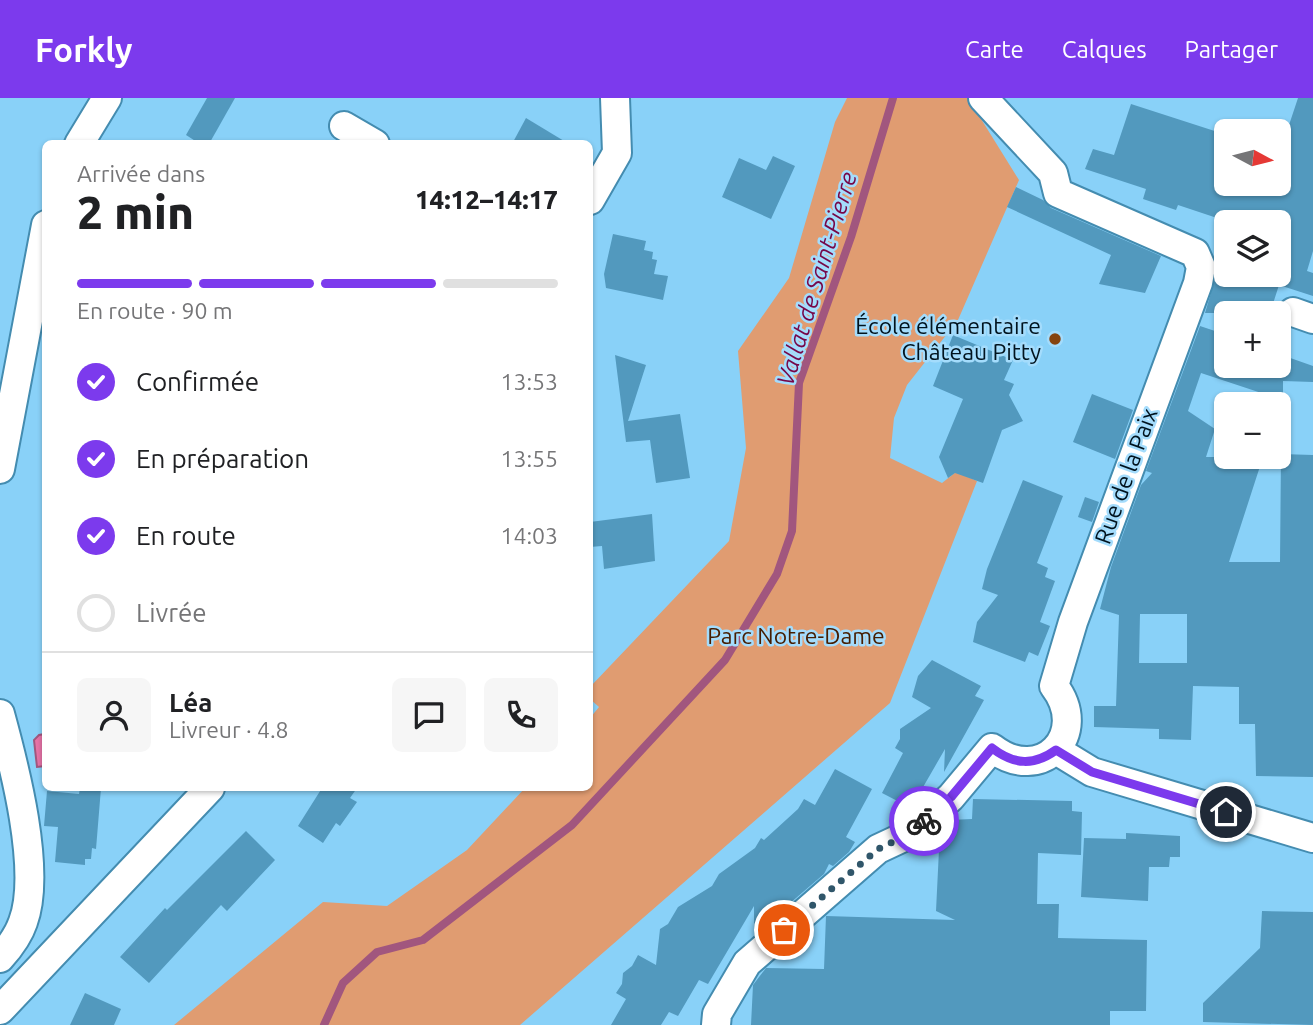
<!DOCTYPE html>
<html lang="fr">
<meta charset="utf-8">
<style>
:root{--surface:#fff;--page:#f6f6f6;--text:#202124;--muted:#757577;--line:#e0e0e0;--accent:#7c3aed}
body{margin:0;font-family:Ubuntu,sans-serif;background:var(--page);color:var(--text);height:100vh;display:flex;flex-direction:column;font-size:26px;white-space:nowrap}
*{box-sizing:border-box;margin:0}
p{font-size:23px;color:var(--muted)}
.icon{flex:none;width:38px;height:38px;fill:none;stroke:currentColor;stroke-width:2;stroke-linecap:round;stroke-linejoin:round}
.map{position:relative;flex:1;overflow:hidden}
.sheet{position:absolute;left:42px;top:42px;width:551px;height:651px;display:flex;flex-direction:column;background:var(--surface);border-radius:10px;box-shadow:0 2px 5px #0004}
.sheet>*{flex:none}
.needle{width:46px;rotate:97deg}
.controls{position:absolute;left:1214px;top:21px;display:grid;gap:14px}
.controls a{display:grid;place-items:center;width:77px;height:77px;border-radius:10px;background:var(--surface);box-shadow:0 2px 5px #0004;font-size:35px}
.pin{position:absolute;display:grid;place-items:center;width:60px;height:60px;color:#fff;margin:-30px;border:4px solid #fff;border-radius:50%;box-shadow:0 2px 7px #0007}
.courier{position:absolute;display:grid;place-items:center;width:70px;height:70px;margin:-35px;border:5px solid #7c3aed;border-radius:50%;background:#fff;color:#222;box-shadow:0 2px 9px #0007}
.headline em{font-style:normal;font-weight:800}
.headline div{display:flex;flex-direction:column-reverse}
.headline{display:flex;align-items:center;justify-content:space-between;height:119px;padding:0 35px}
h1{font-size:46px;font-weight:800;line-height:52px}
.bar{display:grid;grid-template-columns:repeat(4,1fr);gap:10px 7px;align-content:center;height:84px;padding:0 35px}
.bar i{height:9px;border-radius:5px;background:var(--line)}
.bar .active{background:var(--accent)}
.bar p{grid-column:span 4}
.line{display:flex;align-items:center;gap:18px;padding:0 35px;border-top:2px solid var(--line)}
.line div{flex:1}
.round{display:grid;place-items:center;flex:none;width:74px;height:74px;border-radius:10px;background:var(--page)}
ol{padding:0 35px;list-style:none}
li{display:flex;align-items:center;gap:21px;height:77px}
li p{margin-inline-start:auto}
li .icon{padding:7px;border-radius:50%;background:var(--accent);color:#fff;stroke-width:4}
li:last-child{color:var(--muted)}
li i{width:38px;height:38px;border:4px solid var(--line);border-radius:50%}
header{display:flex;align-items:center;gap:42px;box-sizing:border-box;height:98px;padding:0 35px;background:var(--accent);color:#fff}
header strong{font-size:33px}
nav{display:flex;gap:38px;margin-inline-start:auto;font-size:24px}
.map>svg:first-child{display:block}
</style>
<header>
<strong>Forkly</strong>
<nav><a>Carte</a><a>Calques</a><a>Partager</a></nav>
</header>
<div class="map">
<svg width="1313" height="927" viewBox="0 0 1313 927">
<rect width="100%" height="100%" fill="#89d1f8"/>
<polygon fill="#e09c71" points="847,0 968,0 1019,82 958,222 907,287 894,320 890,360 942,385 956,374 977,383 890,605 520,927 174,927 323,804 387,808 467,752 525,690 590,690 590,620 599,609 590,601 590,589 729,443 746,350 738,253 789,180 835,24"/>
<polygon fill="#e672a7" stroke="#a1567e" stroke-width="2" points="45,636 45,668 37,669 34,642 39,637"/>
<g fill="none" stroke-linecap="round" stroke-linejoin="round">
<polyline stroke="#a1567e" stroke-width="8" points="324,927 343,885 377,854 423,842 572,727 725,562 777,476 792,433 799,285 851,139 893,0"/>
</g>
<g fill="#5299be" fill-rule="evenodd">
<polygon points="207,0 235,0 209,46 200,46 186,37"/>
<polygon points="1298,0 1313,0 1313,153 1307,173 1313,175 1313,198 1279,187 1270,215 1205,215 1216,178 1279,177 1279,124 1229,124 1178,107 1176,112 1143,101 1146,91 1085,71 1093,51 1114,57 1131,6 1227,37 1227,86 1279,86 1279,57"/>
<polygon points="526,20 569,46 512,46"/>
<polygon points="773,58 795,68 771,121 722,99 739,60 766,72"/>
<polygon points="1016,89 1043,102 1051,110 1161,158 1145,195 1099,186 1111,157 1007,109"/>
<polygon points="613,136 646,143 644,152 653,154 652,161 657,162 654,176 668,178 663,202 606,190 604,176"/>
<path d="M1200,228L1227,237V268H1279V256L1313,268V284L1283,283V302L1201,275L1188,313L1215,331L1206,359H1263L1229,464H1280L1281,356L1313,357V679L1256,678L1255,626H1239V589L1193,588L1191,642L1159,641V631L1094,629V608H1116L1119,517L1100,511L1111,469L1141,387L1152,375L1146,373ZM1140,516H1187V565H1139Z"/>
<polygon points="953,237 1013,262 1004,282 1014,286 1009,297 1023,323 1002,332 983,385 955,375 948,380 939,359 963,301 933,288"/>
<polygon points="615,257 646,267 628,323 680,316 690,380 656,385 650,342 626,344"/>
<polygon points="1092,296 1133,312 1115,361 1073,344"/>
<polygon points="1023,382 1063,398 1037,465 1048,470 1045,479 1055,483 1040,524 1050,528 1038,558 1029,554 1025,564 973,544 977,524 998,497 982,491 987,471"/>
<polygon points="1085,399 1099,404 1092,424 1078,419"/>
<polygon points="652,416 655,463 604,471 602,448 590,449 590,424"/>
<polygon points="932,562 981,588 975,598 984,602 944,674 945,651 911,710 882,695 903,655 895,650 900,641 900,631 931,610 912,599 918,578"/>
<polygon points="835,671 872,691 846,739 855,744 849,754 833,768 829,766 824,776 789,806 786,805 781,813 775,810 763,829 754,837 754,808 708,886 699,882 678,918 669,914 661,927 611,927 626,901 616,895 622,886 623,875 632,868 638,857 656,867 660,831 668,826 678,809 712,788 719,776 755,750 761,740 764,742 798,711 804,701 815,707"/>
<polygon points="80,690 101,690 96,751 92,750 91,761 85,761 85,767 55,764 58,729 44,728 47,693 79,696"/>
<polygon points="322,690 357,690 350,700 357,704 340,728 336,725 323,745 298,728"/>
<polygon points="973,701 1072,703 1072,713 1082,714 1081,757 1038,755 1037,806 1059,806 1058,840 1147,842 1146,913 1110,913 1110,927 751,927 753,887 766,870 824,871 826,818 955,822 936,813 940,731 950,722 972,721"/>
<polygon points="246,733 275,762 227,813 221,807 149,885 120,859 165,810 167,812"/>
<polygon points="1126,735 1180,738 1180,759 1170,759 1169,769 1149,769 1148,803 1081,799 1084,740 1126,741"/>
<polygon points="1262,813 1313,814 1313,927 1203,924 1203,905 1260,850"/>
<polygon points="85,895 121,911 114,927 70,927"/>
</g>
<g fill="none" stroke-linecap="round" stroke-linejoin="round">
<g stroke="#448cb0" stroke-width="32">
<g id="minor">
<polyline points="344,28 375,46"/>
<polyline points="79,46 107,0"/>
<polyline points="590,102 617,55 615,0"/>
<polyline points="1293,214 1313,221"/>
<polyline points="0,371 46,127"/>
<path d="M0,616C14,667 42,773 23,824C19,836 9,850 0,860"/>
<polyline points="1056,652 1092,674 1313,740"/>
<polyline points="0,912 210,690"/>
<path d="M716,927L717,916L747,865L878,751L910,736L951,699L992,650C1041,688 1091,636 1054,588L1073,524L1198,185L1201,169L1195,155L1058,95L1053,75L983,0"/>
</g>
</g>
<use href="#minor" stroke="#fff" stroke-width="28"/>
</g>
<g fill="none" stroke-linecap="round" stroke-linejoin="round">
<polyline stroke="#30566a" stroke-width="7" stroke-dasharray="0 12.6" points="784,832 878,751 910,736 924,723"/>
<path stroke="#7c3aed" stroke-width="9" d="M924,723L951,699L992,650C1014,667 1034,668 1056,652L1092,674L1226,714"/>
</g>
<circle fill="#85430f" stroke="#a4dcfc" stroke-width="2.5" cx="1055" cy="241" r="7"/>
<g text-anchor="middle" stroke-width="5" stroke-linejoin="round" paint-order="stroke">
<g font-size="23" fill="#00131e" stroke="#a4dcfc" text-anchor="end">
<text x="1041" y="236">École élémentaire<tspan x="1041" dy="26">Château Pitty</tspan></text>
</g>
<g font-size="23" fill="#00131e" stroke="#a4dcfc">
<text transform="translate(1126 378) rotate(-70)" y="8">Rue de la Paix</text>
</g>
<g font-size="23" fill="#461d00" stroke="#a4dcfc">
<text x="796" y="546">Parc Notre-Dame</text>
</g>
<g font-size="24" font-style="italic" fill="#760748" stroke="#a4dcfc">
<text transform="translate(817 181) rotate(-73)" y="8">Vallat de Saint-Pierre</text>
</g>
</g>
</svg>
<div class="controls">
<a><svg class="needle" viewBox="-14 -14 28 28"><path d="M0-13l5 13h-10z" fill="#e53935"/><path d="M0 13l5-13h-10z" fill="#757577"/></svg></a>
<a><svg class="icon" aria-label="layers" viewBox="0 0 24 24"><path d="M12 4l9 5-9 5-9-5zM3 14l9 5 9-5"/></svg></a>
<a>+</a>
<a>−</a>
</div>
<div class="pin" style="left:784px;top:832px;background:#ea580c"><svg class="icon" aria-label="bag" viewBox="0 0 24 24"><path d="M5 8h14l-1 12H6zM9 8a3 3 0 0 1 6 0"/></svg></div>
<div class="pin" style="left:1226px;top:714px;background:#1f2937"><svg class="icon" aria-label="home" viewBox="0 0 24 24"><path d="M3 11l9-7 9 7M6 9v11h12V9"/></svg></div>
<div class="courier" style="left:924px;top:723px"><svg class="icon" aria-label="bike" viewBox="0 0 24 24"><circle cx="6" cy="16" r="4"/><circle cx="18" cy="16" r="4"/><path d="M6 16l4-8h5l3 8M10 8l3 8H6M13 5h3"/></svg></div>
<section class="sheet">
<div class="headline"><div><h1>2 min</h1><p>Arrivée dans</p></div><em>14:12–14:17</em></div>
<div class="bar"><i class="active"></i><i class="active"></i><i class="active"></i><i></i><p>En route · 90 m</p></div>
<ol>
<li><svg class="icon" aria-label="check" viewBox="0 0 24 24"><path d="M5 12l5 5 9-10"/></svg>Confirmée<p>13:53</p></li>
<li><svg class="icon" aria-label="check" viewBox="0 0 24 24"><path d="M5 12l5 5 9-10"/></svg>En préparation<p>13:55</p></li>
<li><svg class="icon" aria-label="check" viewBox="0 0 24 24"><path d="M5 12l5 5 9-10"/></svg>En route<p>14:03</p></li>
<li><i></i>Livrée</li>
</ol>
<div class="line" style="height:126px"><a class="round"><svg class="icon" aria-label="person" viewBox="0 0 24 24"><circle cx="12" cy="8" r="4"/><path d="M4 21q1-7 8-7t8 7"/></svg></a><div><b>Léa</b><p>Livreur · 4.8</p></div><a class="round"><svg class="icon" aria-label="chat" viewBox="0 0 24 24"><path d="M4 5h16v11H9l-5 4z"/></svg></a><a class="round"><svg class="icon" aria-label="phone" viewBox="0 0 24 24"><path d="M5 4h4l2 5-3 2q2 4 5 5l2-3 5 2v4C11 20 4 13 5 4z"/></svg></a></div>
</section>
</div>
